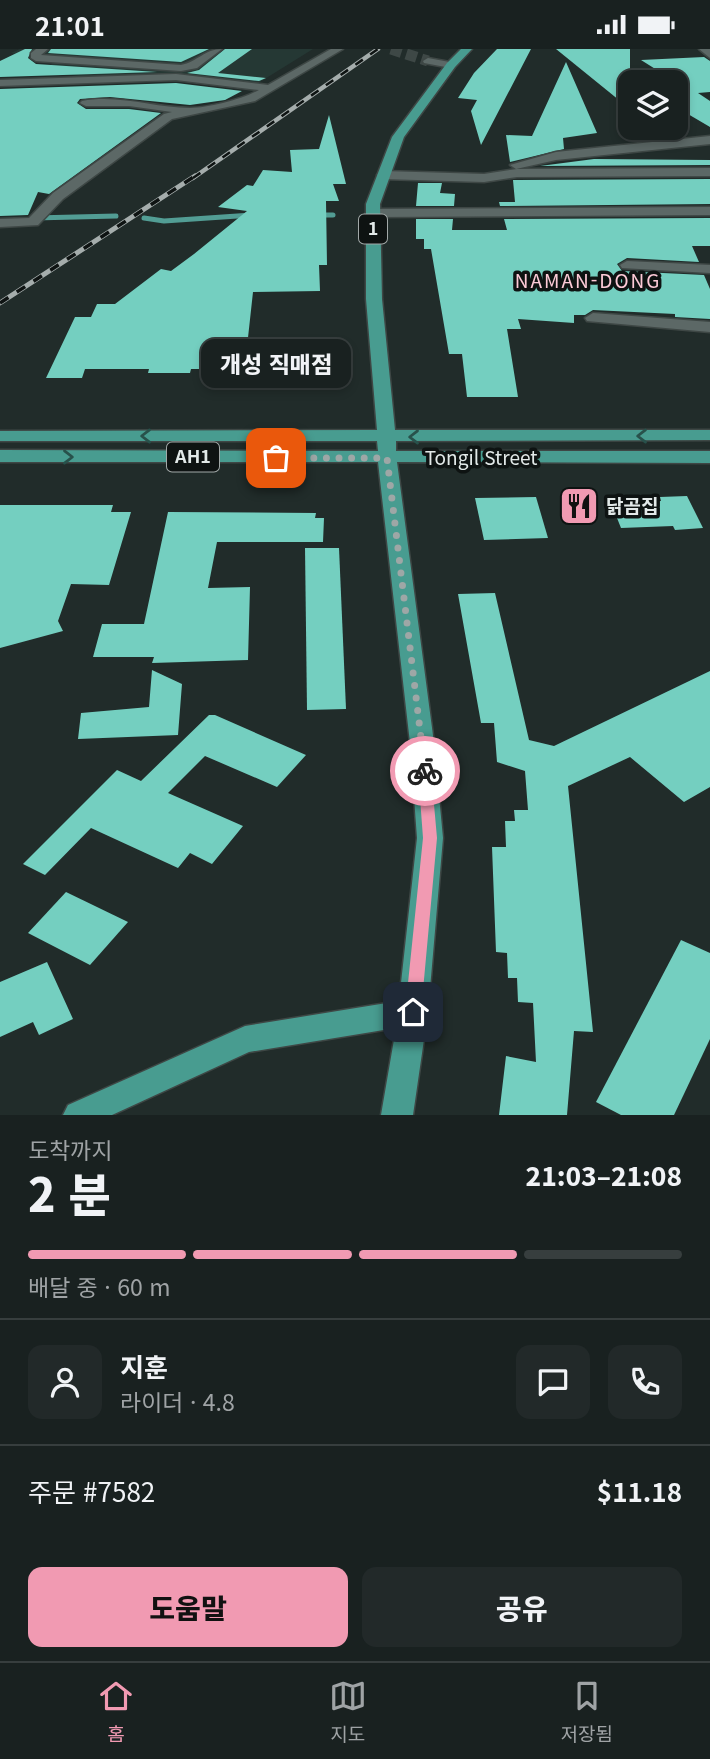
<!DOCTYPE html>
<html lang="ko">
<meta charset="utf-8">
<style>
:root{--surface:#192120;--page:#222929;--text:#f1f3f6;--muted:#9fa3a5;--line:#373e3e;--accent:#f19ab2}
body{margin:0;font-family:Georgia,"Noto Sans KR",serif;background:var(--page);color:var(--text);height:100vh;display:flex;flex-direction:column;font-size:26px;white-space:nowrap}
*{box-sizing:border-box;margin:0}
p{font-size:23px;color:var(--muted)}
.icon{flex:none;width:38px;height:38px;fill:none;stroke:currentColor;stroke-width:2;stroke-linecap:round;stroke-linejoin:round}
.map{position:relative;height:1066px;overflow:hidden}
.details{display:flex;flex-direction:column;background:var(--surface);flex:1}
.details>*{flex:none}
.buttons{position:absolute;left:618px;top:21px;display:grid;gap:14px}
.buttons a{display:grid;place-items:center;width:70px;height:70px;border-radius:14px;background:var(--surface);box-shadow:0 4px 10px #0003,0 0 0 2px var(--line);font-size:35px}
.pin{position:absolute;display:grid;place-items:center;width:60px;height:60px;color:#fff;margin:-30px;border-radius:14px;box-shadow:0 4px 10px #0006}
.courier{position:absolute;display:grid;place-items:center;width:70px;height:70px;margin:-35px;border:5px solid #f19ab2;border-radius:50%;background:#fff;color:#222;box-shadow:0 2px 9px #0007}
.bubble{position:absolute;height:49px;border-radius:14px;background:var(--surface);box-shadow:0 4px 10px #0003,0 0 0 2px var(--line);font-size:23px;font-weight:800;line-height:49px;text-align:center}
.summary em{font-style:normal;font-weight:800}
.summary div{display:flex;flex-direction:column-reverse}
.summary{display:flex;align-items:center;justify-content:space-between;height:119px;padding:0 28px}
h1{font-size:46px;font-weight:800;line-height:52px}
.bar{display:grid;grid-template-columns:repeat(4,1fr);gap:10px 7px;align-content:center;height:84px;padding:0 28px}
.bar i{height:9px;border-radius:5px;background:var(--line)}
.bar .selected{background:var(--accent)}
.bar p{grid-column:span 4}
.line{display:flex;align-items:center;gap:18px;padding:0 28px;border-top:2px solid var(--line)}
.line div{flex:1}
.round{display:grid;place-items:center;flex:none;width:74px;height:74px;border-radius:14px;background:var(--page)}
.cta{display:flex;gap:14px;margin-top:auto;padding:14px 28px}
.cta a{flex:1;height:80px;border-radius:14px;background:var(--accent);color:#111;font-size:28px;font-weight:800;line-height:80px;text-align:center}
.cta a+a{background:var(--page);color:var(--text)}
.status{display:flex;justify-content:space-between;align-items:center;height:49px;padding:0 35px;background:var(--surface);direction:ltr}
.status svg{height:19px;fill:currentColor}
.menu{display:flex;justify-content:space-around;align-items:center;height:98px;border-top:2px solid var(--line);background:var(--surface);font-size:19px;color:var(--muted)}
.menu a{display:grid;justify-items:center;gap:4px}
.menu .selected{color:var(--accent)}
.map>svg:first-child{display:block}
</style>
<div class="status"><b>21:01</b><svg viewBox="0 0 49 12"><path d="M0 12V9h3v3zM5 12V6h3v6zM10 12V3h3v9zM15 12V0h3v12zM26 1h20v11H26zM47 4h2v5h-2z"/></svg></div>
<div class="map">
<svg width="710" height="1066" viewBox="0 0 710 1066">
<rect width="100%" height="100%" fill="#212c2a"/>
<polygon fill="#253834" points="20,0 313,0 255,36 160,26 86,28 44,22 54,13 36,12 29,7 11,4"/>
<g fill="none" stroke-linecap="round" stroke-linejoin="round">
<g stroke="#529d94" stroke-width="5">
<polyline points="318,166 333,166"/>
<polyline points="34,169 116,167"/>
<polyline points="144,169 164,172 252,166"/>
</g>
</g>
<g fill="#74cfc0">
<polygon points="25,0 32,0 28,9 36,15 157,23 0,28 0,12"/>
<polygon points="51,0 209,0 181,13 48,4"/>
<polygon points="225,0 252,0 218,24 266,29 259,32 187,24 199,21"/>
<polygon points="497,0 531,0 481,96 471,62 477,51 458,49 474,24"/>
<polygon points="556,0 630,0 630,60"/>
<polygon points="704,8 710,12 710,43 698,44 710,52 710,78 676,58 676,33 641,11"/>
<polygon points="566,13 597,84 563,89 564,100 510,113 506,86 532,87"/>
<polygon points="176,34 242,42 225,51 190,56 110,48 80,50 77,54 86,60 129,60 161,64 49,145 38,143 28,166 0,167 0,40"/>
<polygon points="329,66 346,135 333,135 339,152 326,152 327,216 319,216 320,242 253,243 245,316 221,316 220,320 191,320 190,324 148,324 149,320 85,320 82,329 46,329 75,268 91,268 97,255 115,255 161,220 171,222 194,205 247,162 218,158 247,136 253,137 263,121 292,123 290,101 319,100"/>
<polygon points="594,110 710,111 710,116 540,117"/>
<polygon points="710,130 710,155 500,157 499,153 515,153 513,131 517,131"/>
<polygon points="418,134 442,134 440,144 455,145 454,157 416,157"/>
<polygon points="710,169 710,197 692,197 699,213 627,209 617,215 622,222 704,226 710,240 710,270 675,268 675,265 593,261 585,266 574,266 574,274 518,270 521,280 507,280 518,348 467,348 462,305 449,305 431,200 424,200 424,190 416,190 416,170 453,170 452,181 507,181 504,170"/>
<polygon points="687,447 703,479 675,481 673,477 621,479 611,454 661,452 660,448"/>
<polygon points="536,448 548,489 484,491 475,449"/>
<polygon points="0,456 113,456 111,463 131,463 109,536 71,535 58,572 63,582 0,599"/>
<polygon points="168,463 316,464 315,469 324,469 323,493 217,493 208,539 250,538 248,611 152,614 154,608 93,608 102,575 144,575"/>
<polygon points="305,499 339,499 346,660 307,661"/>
<polygon points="495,544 529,691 554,697 710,622 710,738 684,753 630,708 568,737 593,983 574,982 567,1066 499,1066 506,1007 536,1013 533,954 518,953 517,929 508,929 507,904 496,903 492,798 506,798 505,772 515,772 514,761 528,761 525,722 497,713 494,674 481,674 458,545"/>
<polygon points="152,621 182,635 178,686 78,690 81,664 149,658"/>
<polygon points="209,666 215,666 306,706 277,738 205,707 168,744 243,777 212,815 190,804 178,819 91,779 45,826 23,815 117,721 141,732"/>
<polygon points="66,843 128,873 90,916 28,884"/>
<polygon points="681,891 710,904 710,990 674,1066 621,1066 596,1053"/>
<polygon points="47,913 73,970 39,986 33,973 0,988 0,933"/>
</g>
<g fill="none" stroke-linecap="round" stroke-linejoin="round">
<polyline stroke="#3e4846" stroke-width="11" stroke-dasharray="11 5" stroke-linecap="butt" points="391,0 428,12"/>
<g stroke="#3e4745" stroke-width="3">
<g id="minor">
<path d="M36,0H48L41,6L181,16C197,13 205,0 222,0L197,19L181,22L36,12L31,9V4Z"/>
<path d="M331,0H343L255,52L172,70L63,150L38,176L0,178V170L29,169L53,144L164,65L172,63L129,57H86L80,54L82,52C119,45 155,59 190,59C208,59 243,50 259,41L176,31L0,37V31L176,25L268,36Z"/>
<polygon points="699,0 710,0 710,9"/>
<polygon points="428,9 455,14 456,16 451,19 424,14 423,12"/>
<polygon points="710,87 710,95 556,111 516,120 510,116 556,103"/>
<polygon points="710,119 710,127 517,128 484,133 383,130 377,126 383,122 484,125 517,120"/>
<polygon points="710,158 710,166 373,168 366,164 373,160"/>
<polygon points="627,212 710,216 710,224 622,219 620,216"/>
<polygon points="593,264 710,273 710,283 587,272 585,269"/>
</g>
</g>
<g stroke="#3e4745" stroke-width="3">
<polygon id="major" points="461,0 472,0 455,18 404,88 380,155 382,250 395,381 710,381 710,391 396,392 396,402 710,402 710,414 397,413 434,694 443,789 428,963 413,1066 381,1066 396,979 249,1003 112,1066 63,1066 68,1056 245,977 399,952 417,789 410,694 378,413 0,413 0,401 378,402 377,392 0,392 0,382 377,381 366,250 366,155 392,88 447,14"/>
</g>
<use href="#minor" fill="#5c6866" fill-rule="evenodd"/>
<use href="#major" fill="#489c90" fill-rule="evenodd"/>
<g stroke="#a5adac" stroke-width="4.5">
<polyline id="rail-far1" points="193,129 378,0"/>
</g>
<g stroke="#a5adac" stroke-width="5">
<polyline id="rail" points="0,254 195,127"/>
</g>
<use href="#rail-far1" stroke="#0e1312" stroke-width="2.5" stroke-dasharray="9" stroke-linecap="butt"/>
<use href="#rail" stroke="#0e1312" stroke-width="3.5" stroke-dasharray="10" stroke-linecap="butt"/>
</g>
<defs><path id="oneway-chevron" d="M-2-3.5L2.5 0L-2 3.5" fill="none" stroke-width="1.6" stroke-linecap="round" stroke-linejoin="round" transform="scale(1.75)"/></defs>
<g stroke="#28514b">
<use href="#oneway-chevron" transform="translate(146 387) rotate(-180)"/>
<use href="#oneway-chevron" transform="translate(642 387) rotate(180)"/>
<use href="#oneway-chevron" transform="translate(414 388) rotate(180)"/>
<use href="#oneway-chevron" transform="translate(68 408)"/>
</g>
<polygon fill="#f19ab2" points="425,718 431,722 437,789 421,963 419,968 407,968 405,963 423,789 418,722"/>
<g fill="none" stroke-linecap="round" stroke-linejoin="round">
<polyline stroke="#9ea7a6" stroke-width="7" stroke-dasharray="0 12.6" points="276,409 387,409 425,722"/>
</g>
<defs>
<g id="restaurant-square" transform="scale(2.0125)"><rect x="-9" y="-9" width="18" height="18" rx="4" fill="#f19ab2" stroke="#0e1312"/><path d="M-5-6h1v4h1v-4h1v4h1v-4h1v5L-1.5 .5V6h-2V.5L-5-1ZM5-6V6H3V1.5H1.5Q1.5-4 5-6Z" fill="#111"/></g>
</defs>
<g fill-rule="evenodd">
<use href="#restaurant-square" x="579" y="457"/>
</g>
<g text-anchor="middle" stroke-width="7" stroke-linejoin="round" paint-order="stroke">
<g fill="#0e1312" stroke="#a2a9a8" stroke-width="2">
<rect x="359" y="165.5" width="28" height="29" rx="5"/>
<rect x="167" y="393.5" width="52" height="29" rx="5"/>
</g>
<g font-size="18" font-weight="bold" fill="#e2e9e8">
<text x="373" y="186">1</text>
<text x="193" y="414">AH1</text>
</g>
<g font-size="19" letter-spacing="2" fill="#fdcad7" stroke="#0e1312">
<text x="588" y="239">NAMAN-DONG</text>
</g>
<g font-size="19" fill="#e2e9e8" stroke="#0e1312">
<text x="481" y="416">Tongil Street</text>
</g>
<g font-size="19" font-weight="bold" fill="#e2e9e8" stroke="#0e1312" text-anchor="start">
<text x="606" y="464">닭곰집</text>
</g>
</g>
</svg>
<div class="buttons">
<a><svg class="icon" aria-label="layers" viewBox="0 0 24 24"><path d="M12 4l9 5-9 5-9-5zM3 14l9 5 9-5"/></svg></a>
</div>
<div class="pin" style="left:276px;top:409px;background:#ea580c"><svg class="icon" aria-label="bag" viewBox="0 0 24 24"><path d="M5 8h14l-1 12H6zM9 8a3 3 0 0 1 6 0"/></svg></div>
<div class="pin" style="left:413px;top:963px;background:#1f2937"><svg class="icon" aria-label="home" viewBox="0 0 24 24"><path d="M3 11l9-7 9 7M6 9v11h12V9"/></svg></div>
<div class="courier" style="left:425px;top:722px"><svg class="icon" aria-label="bike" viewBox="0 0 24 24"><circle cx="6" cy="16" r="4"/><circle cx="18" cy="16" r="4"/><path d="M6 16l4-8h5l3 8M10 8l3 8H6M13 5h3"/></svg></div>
<div class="bubble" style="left:201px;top:290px;width:150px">개성 직매점</div>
</div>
<section class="details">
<div class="summary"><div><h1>2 분</h1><p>도착까지</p></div><em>21:03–21:08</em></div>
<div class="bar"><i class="selected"></i><i class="selected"></i><i class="selected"></i><i></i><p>배달 중 · 60 m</p></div>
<div class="line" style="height:126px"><a class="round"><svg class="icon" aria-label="person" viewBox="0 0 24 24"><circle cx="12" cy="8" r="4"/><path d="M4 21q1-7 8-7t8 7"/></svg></a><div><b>지훈</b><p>라이더 · 4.8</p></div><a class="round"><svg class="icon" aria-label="chat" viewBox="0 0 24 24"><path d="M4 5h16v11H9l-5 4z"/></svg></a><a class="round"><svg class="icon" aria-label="phone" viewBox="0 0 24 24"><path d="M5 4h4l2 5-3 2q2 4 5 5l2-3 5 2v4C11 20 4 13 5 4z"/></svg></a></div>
<div class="line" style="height:91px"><div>주문 #7582</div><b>$11.18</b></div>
<div class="cta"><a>도움말</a><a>공유</a></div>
</section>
<nav class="menu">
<a class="selected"><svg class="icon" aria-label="home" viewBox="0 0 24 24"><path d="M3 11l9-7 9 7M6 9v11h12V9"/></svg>홈</a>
<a><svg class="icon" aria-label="map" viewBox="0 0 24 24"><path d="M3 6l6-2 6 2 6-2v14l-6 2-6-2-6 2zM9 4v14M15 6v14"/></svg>지도</a>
<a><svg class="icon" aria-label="saved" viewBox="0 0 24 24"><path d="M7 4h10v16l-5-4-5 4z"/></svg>저장됨</a>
</nav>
